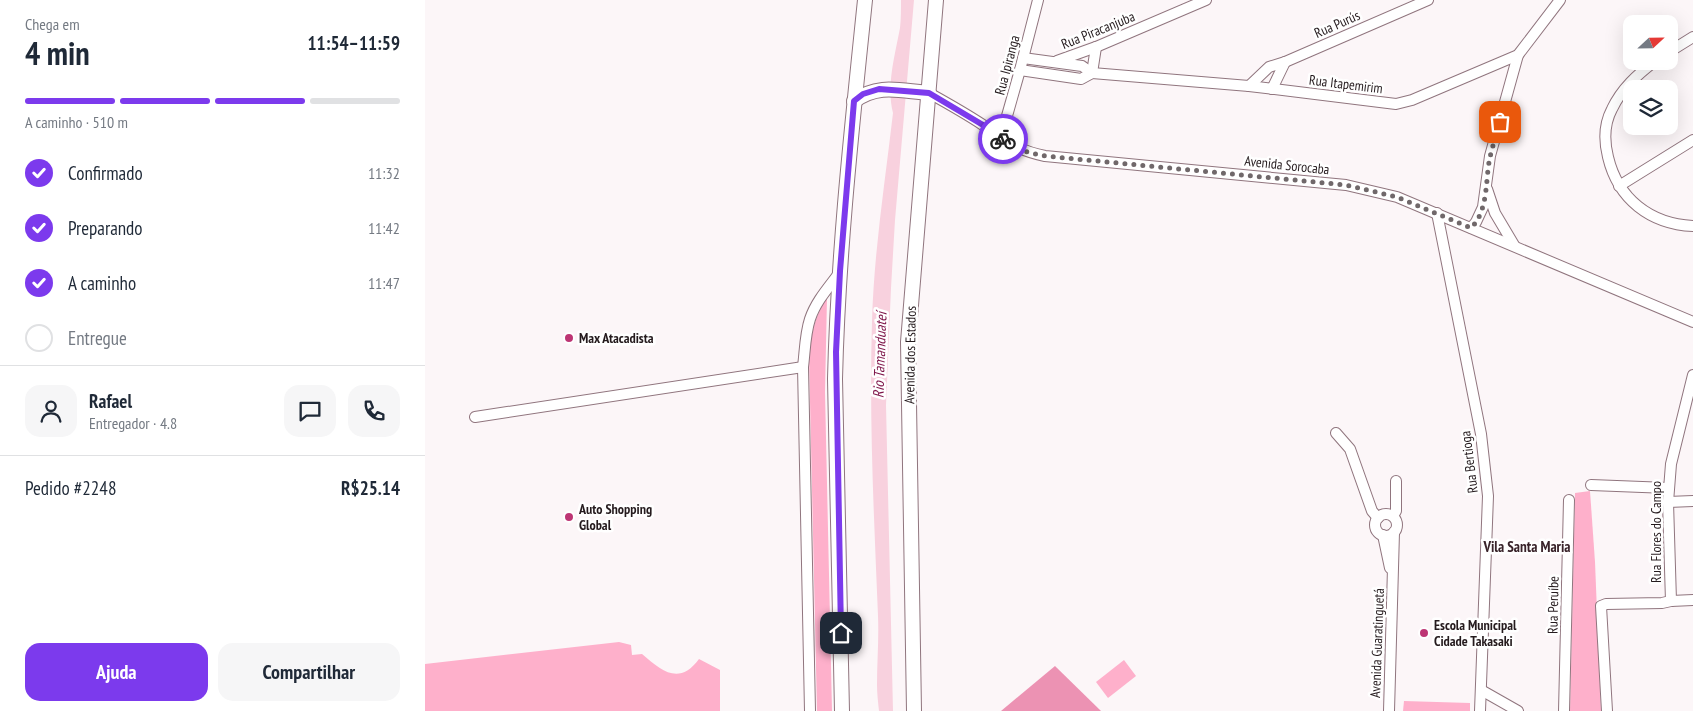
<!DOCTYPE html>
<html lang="pt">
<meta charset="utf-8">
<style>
:root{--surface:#fff;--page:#f6f6f7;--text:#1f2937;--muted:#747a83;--line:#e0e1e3;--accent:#7c3aed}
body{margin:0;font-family:"PT Sans Narrow",sans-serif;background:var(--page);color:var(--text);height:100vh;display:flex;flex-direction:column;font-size:19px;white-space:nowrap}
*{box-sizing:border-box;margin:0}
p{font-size:16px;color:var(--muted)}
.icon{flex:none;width:28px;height:28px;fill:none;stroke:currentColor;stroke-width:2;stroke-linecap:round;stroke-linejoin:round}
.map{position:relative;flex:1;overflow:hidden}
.drawer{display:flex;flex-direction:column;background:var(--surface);width:425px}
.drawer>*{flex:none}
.needle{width:32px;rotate:68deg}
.tools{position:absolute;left:1198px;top:15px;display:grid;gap:10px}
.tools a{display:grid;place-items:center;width:55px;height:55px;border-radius:10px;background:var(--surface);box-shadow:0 5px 20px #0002;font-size:25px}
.pin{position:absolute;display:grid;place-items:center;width:42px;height:42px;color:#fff;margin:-21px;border-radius:10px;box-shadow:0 2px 8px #0006}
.courier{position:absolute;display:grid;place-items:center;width:50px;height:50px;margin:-25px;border:4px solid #7c3aed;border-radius:50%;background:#fff;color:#222;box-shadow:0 1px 6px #0007}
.summary em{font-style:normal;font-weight:700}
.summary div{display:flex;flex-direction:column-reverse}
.summary{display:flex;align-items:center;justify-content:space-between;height:85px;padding:0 25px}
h1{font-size:32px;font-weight:700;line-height:38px}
.bar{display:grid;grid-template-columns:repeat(4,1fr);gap:8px 5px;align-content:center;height:60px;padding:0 25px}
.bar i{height:6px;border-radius:4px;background:var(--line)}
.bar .current{background:var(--accent)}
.bar p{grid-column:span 4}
.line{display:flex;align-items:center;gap:12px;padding:0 25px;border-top:1px solid var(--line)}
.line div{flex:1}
.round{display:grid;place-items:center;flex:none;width:52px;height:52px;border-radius:15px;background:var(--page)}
ol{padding:0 25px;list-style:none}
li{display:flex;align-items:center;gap:15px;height:55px}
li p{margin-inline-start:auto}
li .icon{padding:5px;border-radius:50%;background:var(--accent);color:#fff;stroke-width:4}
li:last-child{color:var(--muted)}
li i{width:28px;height:28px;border:2px solid var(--line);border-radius:50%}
.primary-button{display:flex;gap:10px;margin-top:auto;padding:10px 25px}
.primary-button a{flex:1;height:58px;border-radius:15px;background:var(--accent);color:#fff;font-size:20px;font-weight:700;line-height:58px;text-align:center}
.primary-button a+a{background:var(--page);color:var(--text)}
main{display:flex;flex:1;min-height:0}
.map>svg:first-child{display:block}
</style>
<main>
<section class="drawer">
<div class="summary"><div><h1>4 min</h1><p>Chega em</p></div><em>11:54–11:59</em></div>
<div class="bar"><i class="current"></i><i class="current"></i><i class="current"></i><i></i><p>A caminho · 510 m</p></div>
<ol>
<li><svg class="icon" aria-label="check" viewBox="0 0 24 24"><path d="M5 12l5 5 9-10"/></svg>Confirmado<p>11:32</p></li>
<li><svg class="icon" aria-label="check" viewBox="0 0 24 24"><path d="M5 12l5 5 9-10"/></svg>Preparando<p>11:42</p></li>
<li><svg class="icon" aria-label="check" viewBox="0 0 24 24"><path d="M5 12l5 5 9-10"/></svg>A caminho<p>11:47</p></li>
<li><i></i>Entregue</li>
</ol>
<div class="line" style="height:90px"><a class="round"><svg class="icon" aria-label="person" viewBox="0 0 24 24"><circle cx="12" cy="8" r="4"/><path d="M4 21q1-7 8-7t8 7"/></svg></a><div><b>Rafael</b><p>Entregador · 4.8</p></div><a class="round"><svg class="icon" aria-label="chat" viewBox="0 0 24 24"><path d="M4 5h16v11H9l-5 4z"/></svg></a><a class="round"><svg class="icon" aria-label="phone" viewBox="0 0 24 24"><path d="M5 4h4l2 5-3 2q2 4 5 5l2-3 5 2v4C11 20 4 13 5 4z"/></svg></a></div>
<div class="line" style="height:65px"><div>Pedido #2248</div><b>R$25.14</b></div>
<div class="primary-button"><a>Ajuda</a><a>Compartilhar</a></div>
</section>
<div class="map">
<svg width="1268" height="711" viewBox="0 0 1268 711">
<rect width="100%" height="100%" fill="#fcf6f8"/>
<g fill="#feb0cb">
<path d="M402,298L400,392L407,711H392L384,357C385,338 390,314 402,298Z"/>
<polygon points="1165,491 1170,562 1176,711 1145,711 1150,493"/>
<path d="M194,642L206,645L207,655L217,654C237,671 254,686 274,659L295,670V711H0V664Z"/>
<polygon points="699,660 711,676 683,698 671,682"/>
<polygon points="979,701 1045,703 1045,711 978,711"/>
</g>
<polygon fill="#ec92b3" points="630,666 676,711 576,711"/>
<path fill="#f8d1de" d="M476,0H489L470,220L466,288L461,405L468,711H454C453,702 452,693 452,685C452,662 454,639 453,616C449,518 444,419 447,321C449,251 460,182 468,113C461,86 470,55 475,28C476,19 476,9 476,0Z"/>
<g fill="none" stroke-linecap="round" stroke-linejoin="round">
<g stroke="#90757e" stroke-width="12">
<g id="minor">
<polyline points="1244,52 1268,37"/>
<polyline points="598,58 657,66 667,73 824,86 971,104 987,100 1093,55 1135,0"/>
<polyline points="632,61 671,47 781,0"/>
<path d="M1230,61C1212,75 1197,88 1187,109C1179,124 1179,141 1183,157C1193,199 1225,224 1268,226"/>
<polyline points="595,70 656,79 667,73"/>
<polyline points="667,73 671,47"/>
<polyline points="824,86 844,67 860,62 1003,0"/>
<polyline points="847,89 860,62"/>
<path d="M504,93C522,103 540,113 558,125C582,140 590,150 620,156L921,185L972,197L1268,322"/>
<polyline points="576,137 595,70 613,0"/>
<polyline points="1194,186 1268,140"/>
<polyline points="1062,189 1070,213 1089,245"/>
<polyline points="1012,213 1056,434 1063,496 1055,711"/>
<polyline points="1046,228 1051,222 1058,207 1065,156 1093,55"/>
<polyline points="50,417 378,367"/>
<polyline points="911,433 925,449 947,511 953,518"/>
<polyline points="1166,485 1243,488"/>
<polyline points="1243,502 1268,501"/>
<circle cx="961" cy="525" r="11"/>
<polyline points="968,516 971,511 971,481"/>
<polyline points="958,535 965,568"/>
<polyline points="1246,601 1243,502 1246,464 1268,375"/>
<polyline points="1056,690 1093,711"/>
<path d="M385,711L378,367C380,351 380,334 385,319C391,301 404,287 415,272"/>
<polyline points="964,711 969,532"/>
<polyline points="1139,711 1144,500"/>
<polyline points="1182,711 1176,606 1181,604 1237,603 1246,601 1268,600"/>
</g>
</g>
<g stroke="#90757e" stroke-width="16">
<g id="highway">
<path d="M429,101C454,83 475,91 504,93"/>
<path d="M417,711L410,379C413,253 427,126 440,0"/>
<polyline points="489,711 483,342 511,0"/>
</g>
</g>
<use href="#minor" stroke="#fff" stroke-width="10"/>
<use href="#highway" stroke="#fff" stroke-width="14"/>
</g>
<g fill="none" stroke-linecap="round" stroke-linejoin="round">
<path stroke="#70686a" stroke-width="5" stroke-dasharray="0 9" d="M578,139L602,152L620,156L921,185L972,197L1046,228C1064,210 1060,180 1065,157C1068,145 1071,134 1075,122"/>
<polyline stroke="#7c3aed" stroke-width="6" points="416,633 411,352 415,271 429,101 438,94 454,89 504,93 558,125 578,139"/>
</g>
<g fill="#bd3574" stroke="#fff" stroke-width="2">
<circle cx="144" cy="338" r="5"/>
<circle cx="144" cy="517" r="5"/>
<circle cx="999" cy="633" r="5"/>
</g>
<g text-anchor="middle" stroke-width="5" stroke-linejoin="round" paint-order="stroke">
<g font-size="14" fill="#251b1e" stroke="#fff">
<text transform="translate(912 24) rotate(-24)" y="5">Rua Purús</text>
<text transform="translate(673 30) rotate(-22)" y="5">Rua Piracanjuba</text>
<text transform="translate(582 65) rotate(-75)" y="5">Rua Ipiranga</text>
<text transform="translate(921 84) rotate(7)" y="5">Rua Itapemirim</text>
<text transform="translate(862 165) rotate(6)" y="5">Avenida Sorocaba</text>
<text transform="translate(485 355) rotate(-89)" y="5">Avenida dos Estados</text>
<text transform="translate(1044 462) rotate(-97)" y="5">Rua Bertioga</text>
<text transform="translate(1231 532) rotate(-90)" y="5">Rua Flores do Campo</text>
<text transform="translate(1128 605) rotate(-89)" y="5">Rua Peruíbe</text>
<text transform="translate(952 643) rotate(-88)" y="5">Avenida Guaratinguetá</text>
</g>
<g font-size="14" font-weight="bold" fill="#251b1e" stroke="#fff" text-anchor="start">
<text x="154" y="343">Max Atacadista</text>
<text x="154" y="514">Auto Shopping<tspan x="154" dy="16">Global</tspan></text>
<text x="1009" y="630">Escola Municipal<tspan x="1009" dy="16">Cidade Takasaki</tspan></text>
</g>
<g font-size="15" font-style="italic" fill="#7f164a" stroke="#fff">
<text transform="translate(455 355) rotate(-88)" y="5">Rio Tamanduateí</text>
</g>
<g font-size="15" font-weight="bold" fill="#39232a" stroke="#fff">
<text x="1102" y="552">Vila Santa Maria</text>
</g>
</g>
</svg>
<div class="tools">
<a><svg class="needle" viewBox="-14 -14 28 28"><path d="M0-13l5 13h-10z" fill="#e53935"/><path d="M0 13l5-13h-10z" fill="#747a83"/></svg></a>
<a><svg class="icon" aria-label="layers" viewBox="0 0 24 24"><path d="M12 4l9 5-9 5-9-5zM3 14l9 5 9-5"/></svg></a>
</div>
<div class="pin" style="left:1075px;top:122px;background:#ea580c"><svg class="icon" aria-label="bag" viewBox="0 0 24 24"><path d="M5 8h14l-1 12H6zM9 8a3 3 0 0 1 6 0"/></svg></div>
<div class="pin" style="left:416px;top:633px;background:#1f2937"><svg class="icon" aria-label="home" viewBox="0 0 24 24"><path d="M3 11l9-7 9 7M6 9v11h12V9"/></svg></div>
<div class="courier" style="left:578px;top:139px"><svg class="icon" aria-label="bike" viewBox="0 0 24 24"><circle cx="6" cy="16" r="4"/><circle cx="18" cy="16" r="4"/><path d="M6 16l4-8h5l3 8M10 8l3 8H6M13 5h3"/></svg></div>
</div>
</main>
